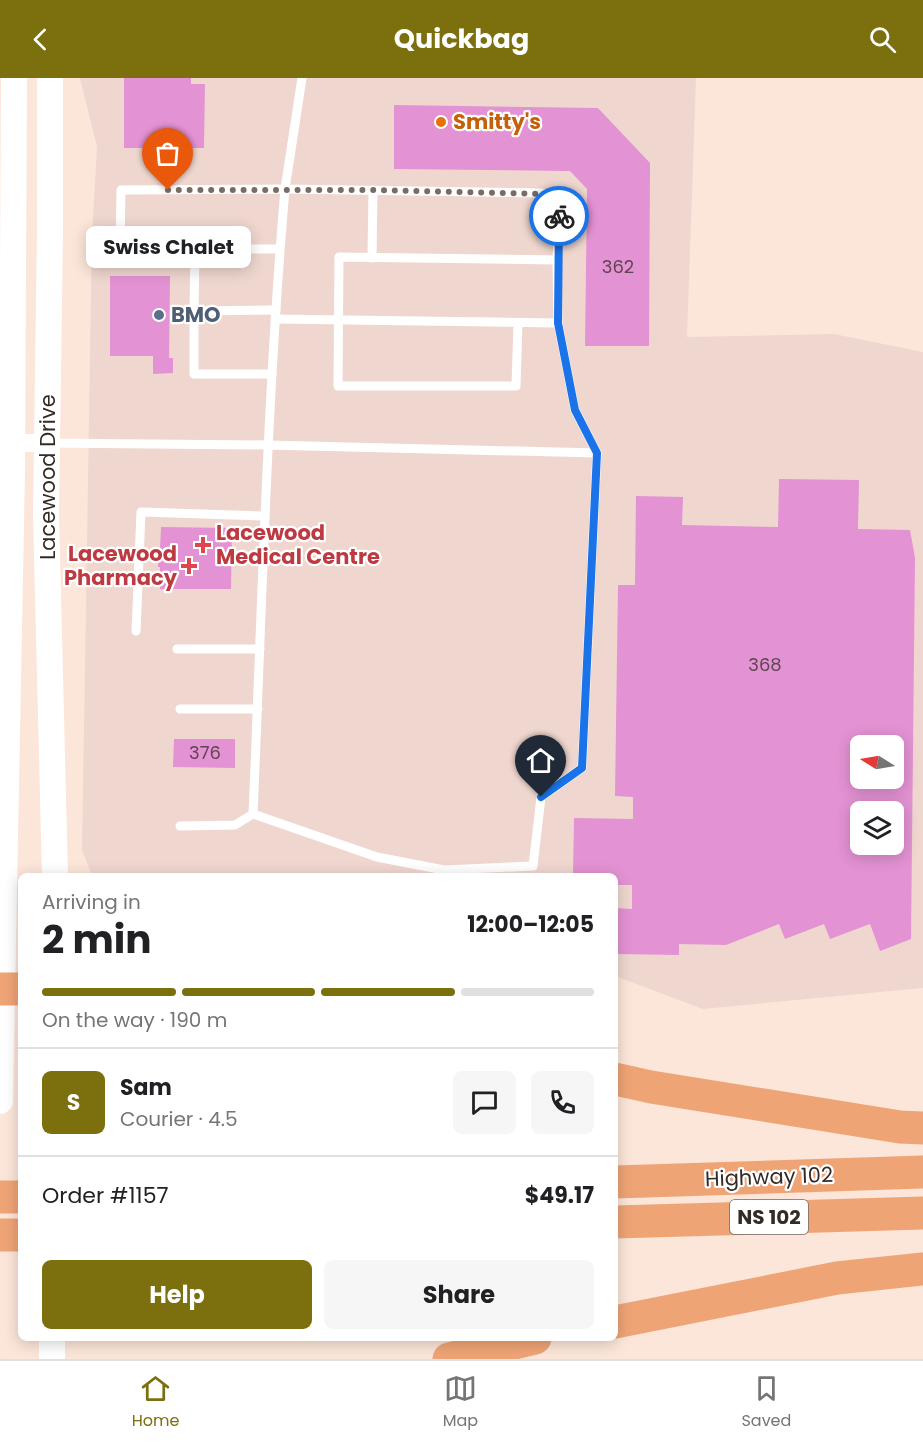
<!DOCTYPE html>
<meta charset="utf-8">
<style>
:root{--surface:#fff;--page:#f6f6f6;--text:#202124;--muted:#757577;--line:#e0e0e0;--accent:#7c6f0e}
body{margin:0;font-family:Poppins,sans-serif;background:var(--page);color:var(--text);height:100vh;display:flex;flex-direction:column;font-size:22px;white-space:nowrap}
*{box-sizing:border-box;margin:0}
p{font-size:20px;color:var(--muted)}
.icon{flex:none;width:33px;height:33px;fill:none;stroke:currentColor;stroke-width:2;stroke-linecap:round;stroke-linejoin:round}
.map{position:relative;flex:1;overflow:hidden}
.drawer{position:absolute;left:18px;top:795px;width:600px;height:468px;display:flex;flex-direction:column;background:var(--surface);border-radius:9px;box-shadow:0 3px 15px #0003}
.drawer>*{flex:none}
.needle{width:39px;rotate:281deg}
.fabs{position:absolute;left:850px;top:657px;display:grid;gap:12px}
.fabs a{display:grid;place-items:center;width:54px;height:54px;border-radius:9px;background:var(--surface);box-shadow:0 3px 15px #0003;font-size:30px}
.pin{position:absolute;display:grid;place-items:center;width:51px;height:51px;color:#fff;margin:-62px -26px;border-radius:50% 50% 50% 0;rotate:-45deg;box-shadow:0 0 6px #0007}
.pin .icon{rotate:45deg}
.courier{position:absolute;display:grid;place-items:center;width:60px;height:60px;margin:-30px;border:4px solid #1a73e8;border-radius:50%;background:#fff;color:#222;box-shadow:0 2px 8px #0007}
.bubble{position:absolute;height:42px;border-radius:9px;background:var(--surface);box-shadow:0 3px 15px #0003;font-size:20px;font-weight:700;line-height:42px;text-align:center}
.head em{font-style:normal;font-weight:700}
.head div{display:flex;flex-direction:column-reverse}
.head{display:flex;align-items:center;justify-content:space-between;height:102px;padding:0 24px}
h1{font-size:39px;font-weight:700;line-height:45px}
.bar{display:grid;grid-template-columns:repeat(4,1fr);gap:9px 6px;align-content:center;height:72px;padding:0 24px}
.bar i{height:8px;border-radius:4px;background:var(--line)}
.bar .selected{background:var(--accent)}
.bar p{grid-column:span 4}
.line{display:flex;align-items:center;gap:15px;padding:0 24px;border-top:2px solid var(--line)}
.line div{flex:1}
.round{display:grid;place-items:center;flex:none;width:63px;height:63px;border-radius:9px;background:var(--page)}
.button{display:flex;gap:12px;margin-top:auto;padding:12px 24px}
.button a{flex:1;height:69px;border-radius:9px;background:var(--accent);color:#fff;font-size:24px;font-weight:700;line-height:69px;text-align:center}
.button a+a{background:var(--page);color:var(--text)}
header{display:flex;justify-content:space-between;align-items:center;height:78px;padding:0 24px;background:var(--accent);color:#fff;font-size:27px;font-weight:700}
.dock{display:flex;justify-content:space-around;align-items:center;height:84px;border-top:2px solid var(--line);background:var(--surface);font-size:16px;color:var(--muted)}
.dock a{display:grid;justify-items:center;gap:3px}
.dock .selected{color:var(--accent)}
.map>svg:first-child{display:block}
</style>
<header><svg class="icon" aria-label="back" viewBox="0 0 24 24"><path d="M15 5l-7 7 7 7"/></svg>Quickbag<svg class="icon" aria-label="search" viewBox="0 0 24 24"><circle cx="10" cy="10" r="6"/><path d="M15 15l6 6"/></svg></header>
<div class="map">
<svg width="923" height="1281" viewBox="0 0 923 1281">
<rect width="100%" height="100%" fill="#fce6d9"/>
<path fill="#efd7cf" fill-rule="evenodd" d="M80,0H696L687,259L834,256L923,274V910L703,931L615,898V798H92L82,772L92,156L97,69ZM861,668H894V700H861ZM861,734H894V766H861Z"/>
<g fill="#e392d3" fill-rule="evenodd">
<polygon points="124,0 191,0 191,6 205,6 204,70 124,70"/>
<polygon points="394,27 598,30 650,85 649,268 585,268 587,111 570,93 394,91"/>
<polygon points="110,198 170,198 169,280 173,280 173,295 153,296 153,278 110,278"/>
<path d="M779,401L859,402L858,451L910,452L915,480L911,861L880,873L870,846L830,861L824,846L785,861L779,846L726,867L679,866V877L615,876V830L632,831V807H615V798H573L574,740L633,741V719L615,718L618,507H635L636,418L683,419L682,447L778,449ZM861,668H894V700H861ZM861,734H894V766H861Z"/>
<polygon points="161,449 232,450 231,511 160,511 160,489 158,489 158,471 160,471"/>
<polygon points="174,661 235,661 235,690 173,689"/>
</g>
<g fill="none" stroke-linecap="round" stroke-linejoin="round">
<g stroke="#fff" stroke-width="9">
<polyline points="302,0 285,111 542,115 559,137 557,182 558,245 575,332 597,375"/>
<polyline points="372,180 373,112"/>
<polyline points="194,233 195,171"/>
<polyline points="275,241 558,245"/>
<polyline points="518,245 516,308 338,308 339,179 557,182"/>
<polyline points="272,296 194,296 194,233 276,232"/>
<path d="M48,365L268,367L597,375L582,690L541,719L533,788L444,792L377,779L253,736C262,528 267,319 285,111L121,112L120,171H280"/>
<polyline points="136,553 141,434 265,438"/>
<polyline points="177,571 260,571"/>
<polyline points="180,631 258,631"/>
<polyline points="180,748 235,747 253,736"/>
</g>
<polyline stroke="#fff" stroke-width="18" points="2,365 48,365"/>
<g stroke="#fff" stroke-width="26">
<polyline points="50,0 50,151 46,437 55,798"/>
<polyline points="0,1023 12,393 14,0"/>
<polyline points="52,1281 52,1260"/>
</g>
<g stroke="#efa476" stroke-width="33">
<polyline points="0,911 21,911"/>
<polyline points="615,1001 651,1009 900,1049 923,1050"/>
<polyline points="615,1104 923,1094"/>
<polyline points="0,1119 21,1119"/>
<polyline points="615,1144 923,1135"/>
<polyline points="0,1157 21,1157"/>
<polyline points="615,1244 837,1200 923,1191"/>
<polyline points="449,1281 535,1260"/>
</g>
</g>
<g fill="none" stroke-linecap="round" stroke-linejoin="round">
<polyline stroke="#796c65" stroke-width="6" stroke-dasharray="0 10.8" points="168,112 373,112 542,116 559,138"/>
<polyline stroke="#1a73e8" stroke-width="8" points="541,719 582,690 597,375 575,332 558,245 559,138"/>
</g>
<circle fill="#e8710a" stroke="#fff" stroke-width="2" cx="441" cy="44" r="6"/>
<circle fill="#5c6f8a" stroke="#fff" stroke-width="2" cx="159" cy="237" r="6"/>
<g fill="#e0444e" stroke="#fff" stroke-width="2">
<path d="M200 458h6v6h6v6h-6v6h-6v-6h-6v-6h6z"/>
<path d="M186 479h6v6h6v6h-6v6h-6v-6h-6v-6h6z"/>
</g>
<g text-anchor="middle" stroke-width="4.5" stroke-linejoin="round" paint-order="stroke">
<g font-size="18" fill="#5f4551">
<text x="618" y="195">362</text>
<text x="765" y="593">368</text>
<text x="205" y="681">376</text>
</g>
<rect fill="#fff" stroke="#706b67" stroke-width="1.5" x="730" y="1122" width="78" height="34" rx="4.5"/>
<g font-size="20" font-weight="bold" fill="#332b26">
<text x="769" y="1146">NS 102</text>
</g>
<g font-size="21" font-weight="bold" fill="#c56008" stroke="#fff" text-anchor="start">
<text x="453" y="51">Smitty's</text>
</g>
<g font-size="21" font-weight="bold" fill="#4e5e75" stroke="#fff" text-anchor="start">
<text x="171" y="244">BMO</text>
</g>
<g font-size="21" fill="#332b26" stroke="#fff">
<text transform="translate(48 399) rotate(-90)" y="7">Lacewood Drive</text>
<text transform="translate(769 1099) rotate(-2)" y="7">Highway 102</text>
</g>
<g font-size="21" font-weight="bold" fill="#be3a42" stroke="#fff" text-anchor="start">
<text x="216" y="462">Lacewood<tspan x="216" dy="24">Medical Centre</tspan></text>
<text x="177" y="483" text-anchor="end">Lacewood<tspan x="177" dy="24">Pharmacy</tspan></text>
</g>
</g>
</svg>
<div class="fabs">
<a><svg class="needle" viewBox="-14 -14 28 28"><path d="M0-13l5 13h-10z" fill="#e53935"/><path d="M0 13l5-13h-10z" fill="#757577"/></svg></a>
<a><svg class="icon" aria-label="layers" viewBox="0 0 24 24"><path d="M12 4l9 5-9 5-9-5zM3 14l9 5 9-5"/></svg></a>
</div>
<div class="pin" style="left:168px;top:112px;background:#ea580c"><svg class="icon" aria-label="bag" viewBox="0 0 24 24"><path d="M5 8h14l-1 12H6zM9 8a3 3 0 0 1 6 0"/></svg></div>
<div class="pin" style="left:541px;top:719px;background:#1f2937"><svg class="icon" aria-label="home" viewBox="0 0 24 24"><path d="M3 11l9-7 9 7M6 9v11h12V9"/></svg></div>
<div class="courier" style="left:559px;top:138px"><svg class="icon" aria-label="bike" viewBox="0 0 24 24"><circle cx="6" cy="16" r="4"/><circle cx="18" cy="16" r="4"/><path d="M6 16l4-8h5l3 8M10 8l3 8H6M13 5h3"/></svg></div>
<div class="bubble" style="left:86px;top:148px;width:165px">Swiss Chalet</div>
<section class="drawer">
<div class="head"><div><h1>2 min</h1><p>Arriving in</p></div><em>12:00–12:05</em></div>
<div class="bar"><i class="selected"></i><i class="selected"></i><i class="selected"></i><i></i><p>On the way · 190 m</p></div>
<div class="line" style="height:108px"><b class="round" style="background:var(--accent);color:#fff">S</b><div><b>Sam</b><p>Courier · 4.5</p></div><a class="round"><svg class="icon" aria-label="chat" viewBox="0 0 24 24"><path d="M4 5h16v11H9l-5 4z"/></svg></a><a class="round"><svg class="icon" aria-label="phone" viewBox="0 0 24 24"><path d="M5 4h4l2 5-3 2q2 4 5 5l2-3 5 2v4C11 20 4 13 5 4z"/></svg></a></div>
<div class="line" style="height:78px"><div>Order #1157</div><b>$49.17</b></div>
<div class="button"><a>Help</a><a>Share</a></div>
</section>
</div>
<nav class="dock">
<a class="selected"><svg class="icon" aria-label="home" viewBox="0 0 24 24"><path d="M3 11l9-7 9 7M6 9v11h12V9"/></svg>Home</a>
<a><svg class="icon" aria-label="map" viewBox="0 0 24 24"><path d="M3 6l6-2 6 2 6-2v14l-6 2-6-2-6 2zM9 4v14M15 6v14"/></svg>Map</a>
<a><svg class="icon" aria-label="saved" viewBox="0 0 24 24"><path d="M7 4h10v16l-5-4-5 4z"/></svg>Saved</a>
</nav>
